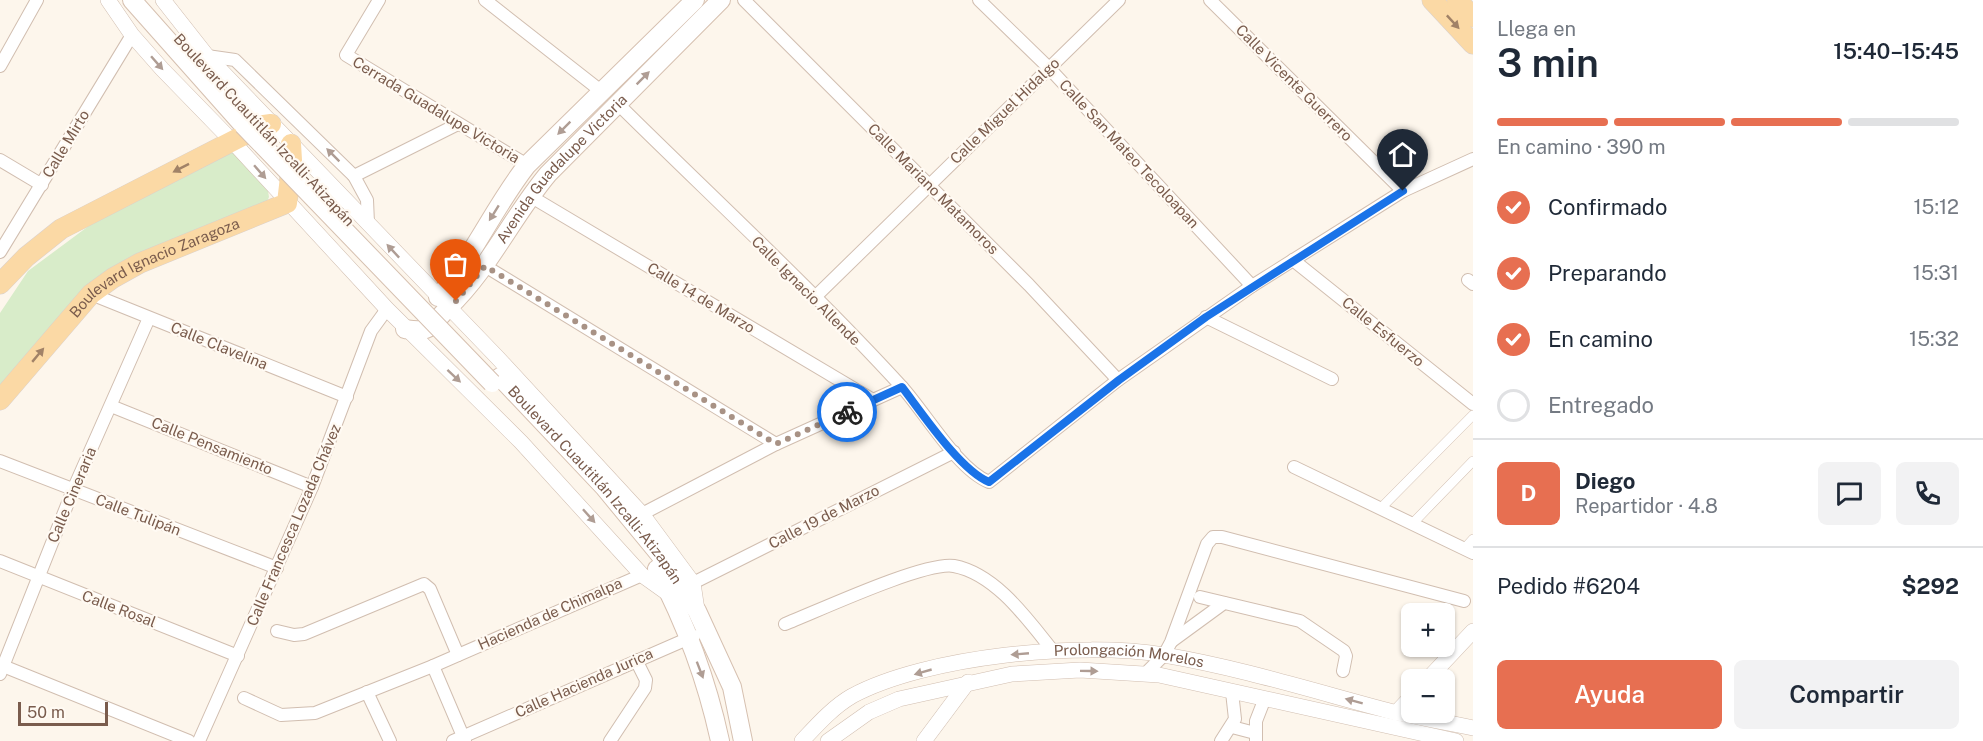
<!DOCTYPE html>
<html lang="es">
<meta charset="utf-8">
<style>
:root{--surface:#fff;--page:#f2f2f3;--text:#1f2937;--muted:#747a83;--line:#e0e1e3;--accent:#e76f51}
body{margin:0;font-family:"Public Sans",sans-serif;background:var(--page);color:var(--text);height:100vh;display:flex;flex-direction:column;font-size:22px;white-space:nowrap}
*{box-sizing:border-box;margin:0}
p{font-size:20px;color:var(--muted)}
.icon{flex:none;width:33px;height:33px;fill:none;stroke:currentColor;stroke-width:2;stroke-linecap:round;stroke-linejoin:round}
.map{position:relative;flex:1;overflow:hidden}
.details{display:flex;flex-direction:column;background:var(--surface);width:510px}
.details>*{flex:none}
.controls{position:absolute;left:1401px;top:603px;display:grid;gap:12px}
.controls a{display:grid;place-items:center;width:54px;height:54px;border-radius:9px;background:var(--surface);box-shadow:0 2px 4px #0004;font-size:30px}
.scale{position:absolute;left:18px;bottom:15px;width:90px;box-sizing:border-box;padding-left:6px;border:3px solid #7a5c4d;border-top:0;font-size:16px;line-height:21px;white-space:nowrap;color:#7a5c4d;-webkit-text-stroke:4px #fffaf3;paint-order:stroke}
.pin{position:absolute;display:grid;place-items:center;width:51px;height:51px;color:#fff;margin:-62px -26px;border-radius:50% 50% 50% 0;rotate:-45deg;box-shadow:0 0 6px #0007}
.pin .icon{rotate:45deg}
.courier{position:absolute;display:grid;place-items:center;width:60px;height:60px;margin:-30px;border:4px solid #1a73e8;border-radius:50%;background:#fff;color:#222;box-shadow:0 2px 8px #0007}
.headline em{font-style:normal;font-weight:600}
.headline div{display:flex;flex-direction:column-reverse}
.headline{display:flex;align-items:center;justify-content:space-between;height:102px;padding:0 24px}
h1{font-size:39px;font-weight:600;line-height:45px}
.bar{display:grid;grid-template-columns:repeat(4,1fr);gap:9px 6px;align-content:center;height:72px;padding:0 24px}
.bar i{height:8px;border-radius:4px;background:var(--line)}
.bar .active{background:var(--accent)}
.bar p{grid-column:span 4}
.line{display:flex;align-items:center;gap:15px;padding:0 24px;border-top:2px solid var(--line)}
.line div{flex:1}
.round{display:grid;place-items:center;flex:none;width:63px;height:63px;border-radius:9px;background:var(--page)}
ol{padding:0 24px;list-style:none}
li{display:flex;align-items:center;gap:18px;height:66px}
li p{margin-inline-start:auto}
li .icon{padding:6px;border-radius:50%;background:var(--accent);color:#fff;stroke-width:4}
li:last-child{color:var(--muted)}
li i{width:33px;height:33px;border:3px solid var(--line);border-radius:50%}
.cta{display:flex;gap:12px;margin-top:auto;padding:12px 24px}
.cta a{flex:1;height:69px;border-radius:9px;background:var(--accent);color:#fff;font-size:24px;font-weight:600;line-height:69px;text-align:center}
.cta a+a{background:var(--page);color:var(--text)}
main{display:flex;flex:1;min-height:0}
.map>svg:first-child{display:block}
</style>
<main>
<div class="map">
<svg width="1473" height="741" viewBox="0 0 1473 741">
<rect width="100%" height="100%" fill="#fdf6ec"/>
<polygon fill="#d8ecc9" points="230,150 268,191 269,197 266,204 94,287 0,393 0,313 28,271 90,225"/>
<g fill="none" stroke-linecap="round" stroke-linejoin="round">
<g stroke="#d1beb0" stroke-width="10">
<g id="pedestrian">
<polyline points="1381,508 1473,415"/>
<polyline points="1413,523 1473,461"/>
<polyline points="1464,549 1473,539"/>
</g>
</g>
<g stroke="#d1beb0" stroke-width="14">
<g id="minor">
<polyline points="379,0 346,55 527,165"/>
<polyline points="485,0 601,91"/>
<polyline points="744,0 1029,285 1118,380"/>
<polyline points="979,0 1049,68 1252,286"/>
<polyline points="1210,0 1403,191"/>
<polyline points="207,56 235,60 354,176 367,200 368,223"/>
<polyline points="0,66 37,0"/>
<path d="M618,104C712,197 811,288 901,386C925,412 957,469 989,482L1118,380L1252,286L1403,191L1473,159"/>
<polyline points="0,160 42,185"/>
<polyline points="354,176 458,124"/>
<polyline points="530,196 873,400"/>
<polyline points="0,252 132,35"/>
<polyline points="1293,260 1473,404"/>
<polyline points="485,266 776,444"/>
<polyline points="1468,280 1473,284"/>
<polyline points="91,294 347,397"/>
<polyline points="814,298 1119,0"/>
<polyline points="1206,317 1332,379"/>
<polyline points="111,406 312,487"/>
<polyline points="0,461 277,568"/>
<polyline points="1294,467 1473,553"/>
<polyline points="642,514 776,444 902,387"/>
<polyline points="0,561 238,656"/>
<polyline points="693,583 954,452"/>
<polyline points="1200,597 1300,621 1344,651 1346,656 1343,671"/>
<path d="M785,624C818,611 925,561 954,566C996,574 1028,620 1053,651"/>
<polyline points="277,631 294,635 304,634 424,584 430,589 458,655"/>
<polyline points="1172,641 1224,603"/>
<polyline points="3,666 189,741"/>
<polyline points="433,666 465,741"/>
<polyline points="1146,673 1164,655 1171,642 1207,544 1213,537 1222,537 1464,601"/>
<polyline points="0,674 73,490 149,318"/>
<polyline points="367,692 390,741"/>
<polyline points="244,698 281,715 315,713 433,666 642,575"/>
<polyline points="1232,727 1255,733"/>
<polyline points="199,741 312,487 371,331 387,309"/>
<polyline points="453,741 694,636"/>
<polyline points="610,741 645,688 646,680 636,660"/>
<polyline points="1221,741 1235,719 1232,692"/>
<polyline points="1256,741 1256,721 1265,698"/>
</g>
</g>
<g stroke="#d1beb0" stroke-width="16">
<g id="tertiary">
<polyline points="108,0 132,35 162,69 233,142 387,309 521,442 642,575 670,595"/>
<polyline points="163,0 207,56 497,357 642,514 693,583 697,610"/>
<polyline points="1427,680 1473,631"/>
<polyline points="1396,713 1412,696"/>
<path id="s1" d="M802,741C817,725 833,707 852,696C926,656 1081,641 1164,655C1241,668 1317,692 1393,712C1419,718 1446,722 1473,728"/>
<polyline points="828,741 869,712 899,699 1012,674 1080,670 1159,675 1456,741"/>
<polyline points="924,741 968,682"/>
</g>
</g>
<g stroke="#d6c0b0" stroke-width="20">
<g id="secondary">
<polyline points="132,0 243,125"/>
<path d="M438,297C473,257 494,207 527,165L695,0"/>
<path id="s2" d="M405,329C412,330 421,332 428,328C435,323 442,314 448,308C489,269 512,217 548,174L721,0"/>
<path id="s3" d="M500,377L604,487L660,555L697,611L732,687L743,741"/>
<path d="M657,569C685,622 707,681 720,741"/>
</g>
</g>
<g stroke="#dad1cd" stroke-width="21">
<g id="primary">
<polyline points="1432,0 1473,44"/>
<polyline points="1457,0 1473,17"/>
<polyline points="0,284 26,257 61,229 264,125 271,124"/>
<path id="s4" d="M0,400L91,294L113,278L140,263L287,203L292,160L291,144"/>
</g>
</g>
<use href="#pedestrian" stroke="#fff" stroke-width="9"/>
<use href="#minor" stroke="#fff" stroke-width="12"/>
<use href="#tertiary" stroke="#fff" stroke-width="15"/>
<use href="#secondary" stroke="#fff" stroke-width="18"/>
<use href="#primary" stroke="#fbd9a5" stroke-width="20"/>
<g stroke="#d6c0b0" stroke-width="20" stroke-linecap="butt">
<polyline id="secondary-bridge" points="243,125 492,383"/>
</g>
<use href="#secondary-bridge" stroke="#fff" stroke-width="18"/>
</g>
<defs><path id="oneway-solid" d="M-6-.8H1V-3.2L6.5 0L1 3.2V.8H-6Z" transform="scale(1.5)"/></defs>
<g fill="#a18267">
<use href="#oneway-solid" transform="translate(1453 22) rotate(47)"/>
<use href="#oneway-solid" transform="translate(181 168) rotate(153)"/>
<use href="#oneway-solid" transform="translate(38 355) rotate(-50)"/>
</g>
<g fill="#af9d94">
<use href="#oneway-solid" transform="translate(157 63) rotate(49)"/>
<use href="#oneway-solid" transform="translate(643 78) rotate(-45)"/>
<use href="#oneway-solid" transform="translate(564 128) rotate(135)"/>
<use href="#oneway-solid" transform="translate(333 155) rotate(-135)"/>
<use href="#oneway-solid" transform="translate(260 172) rotate(49)"/>
<use href="#oneway-solid" transform="translate(494 213) rotate(122)"/>
<use href="#oneway-solid" transform="translate(393 251) rotate(-133)"/>
<use href="#oneway-solid" transform="translate(454 376) rotate(43)"/>
<use href="#oneway-solid" transform="translate(589 516) rotate(48)"/>
<use href="#oneway-solid" transform="translate(1020 654) rotate(175)"/>
<use href="#oneway-solid" transform="translate(700 670) rotate(69)"/>
<use href="#oneway-solid" transform="translate(1089 671) rotate(1)"/>
<use href="#oneway-solid" transform="translate(923 672) rotate(164)"/>
<use href="#oneway-solid" transform="translate(1354 701) rotate(-165)"/>
</g>
<g fill="none" stroke-linecap="round" stroke-linejoin="round">
<polyline stroke="#a89285" stroke-width="6" stroke-dasharray="0 10.8" points="456,301 485,266 776,444 847,412"/>
<path stroke="#1a73e8" stroke-width="8" d="M847,412L902,387C922,413 960,470 989,482L1119,380L1206,317L1403,191"/>
</g>
<g text-anchor="middle" stroke-width="4.5" stroke-linejoin="round" paint-order="stroke">
<g font-size="15" fill="#7a5c4d" stroke="#fffaf3">
<text transform="translate(1294 83) rotate(45)" y="5">Calle Vicente Guerrero</text>
<text transform="translate(436 110) rotate(31)" y="5">Cerrada Guadalupe Victoria</text>
<text transform="translate(1005 111) rotate(-44)" y="5">Calle Miguel Hidalgo</text>
<text transform="translate(264 130) rotate(47)" y="5">Boulevard Cuautitlán Izcalli-Atizapán</text>
<text transform="translate(66 144) rotate(-59)" y="5">Calle Mirto</text>
<text transform="translate(1129 154) rotate(47)" y="5">Calle San Mateo Tecoloapan</text>
<text dy="5" stroke="none"><textPath href="#s2" startOffset="232">Avenida Guadalupe Victoria</textPath></text>
<text transform="translate(933 189) rotate(45)" y="5">Calle Mariano Matamoros</text>
<text dy="5" stroke="none"><textPath href="#s4" startOffset="208">Boulevard Ignacio Zaragoza</textPath></text>
<text transform="translate(806 291) rotate(45)" y="5">Calle Ignacio Allende</text>
<text transform="translate(701 298) rotate(31)" y="5">Calle 14 de Marzo</text>
<text transform="translate(1383 332) rotate(39)" y="5">Calle Esfuerzo</text>
<text transform="translate(219 346) rotate(22)" y="5">Calle Clavelina</text>
<text transform="translate(212 446) rotate(22)" y="5">Calle Pensamiento</text>
<text dy="5" stroke="none"><textPath href="#s3" startOffset="144">Boulevard Cuautitlán Izcalli-Atizapán</textPath></text>
<text transform="translate(72 495) rotate(-67)" y="5">Calle Cineraria</text>
<text transform="translate(138 515) rotate(21)" y="5">Calle Tulipán</text>
<text transform="translate(824 517) rotate(-27)" y="5">Calle 19 de Marzo</text>
<text transform="translate(294 525) rotate(-67)" y="5">Calle Francesca Lozada Chávez</text>
<text transform="translate(119 609) rotate(21)" y="5">Calle Rosal</text>
<text transform="translate(550 614) rotate(-24)" y="5">Hacienda de Chimalpa</text>
<text dy="5" stroke="none"><textPath href="#s1" startOffset="351">Prolongación Morelos</textPath></text>
<text transform="translate(584 683) rotate(-24)" y="5">Calle Hacienda Jurica</text>
</g>
</g>
</svg>
<div class="controls">
<a>+</a>
<a>−</a>
</div>
<div class="scale">50 m</div>
<div class="pin" style="left:456px;top:301px;background:#ea580c"><svg class="icon" aria-label="bag" viewBox="0 0 24 24"><path d="M5 8h14l-1 12H6zM9 8a3 3 0 0 1 6 0"/></svg></div>
<div class="pin" style="left:1403px;top:191px;background:#1f2937"><svg class="icon" aria-label="home" viewBox="0 0 24 24"><path d="M3 11l9-7 9 7M6 9v11h12V9"/></svg></div>
<div class="courier" style="left:847px;top:412px"><svg class="icon" aria-label="bike" viewBox="0 0 24 24"><circle cx="6" cy="16" r="4"/><circle cx="18" cy="16" r="4"/><path d="M6 16l4-8h5l3 8M10 8l3 8H6M13 5h3"/></svg></div>
</div>
<section class="details">
<div class="headline"><div><h1>3 min</h1><p>Llega en</p></div><em>15:40–15:45</em></div>
<div class="bar"><i class="active"></i><i class="active"></i><i class="active"></i><i></i><p>En camino · 390 m</p></div>
<ol>
<li><svg class="icon" aria-label="check" viewBox="0 0 24 24"><path d="M5 12l5 5 9-10"/></svg>Confirmado<p>15:12</p></li>
<li><svg class="icon" aria-label="check" viewBox="0 0 24 24"><path d="M5 12l5 5 9-10"/></svg>Preparando<p>15:31</p></li>
<li><svg class="icon" aria-label="check" viewBox="0 0 24 24"><path d="M5 12l5 5 9-10"/></svg>En camino<p>15:32</p></li>
<li><i></i>Entregado</li>
</ol>
<div class="line" style="height:108px"><b class="round" style="background:var(--accent);color:#fff">D</b><div><b>Diego</b><p>Repartidor · 4.8</p></div><a class="round"><svg class="icon" aria-label="chat" viewBox="0 0 24 24"><path d="M4 5h16v11H9l-5 4z"/></svg></a><a class="round"><svg class="icon" aria-label="phone" viewBox="0 0 24 24"><path d="M5 4h4l2 5-3 2q2 4 5 5l2-3 5 2v4C11 20 4 13 5 4z"/></svg></a></div>
<div class="line" style="height:78px"><div>Pedido #6204</div><b>$292</b></div>
<div class="cta"><a>Ayuda</a><a>Compartir</a></div>
</section>
</main>
